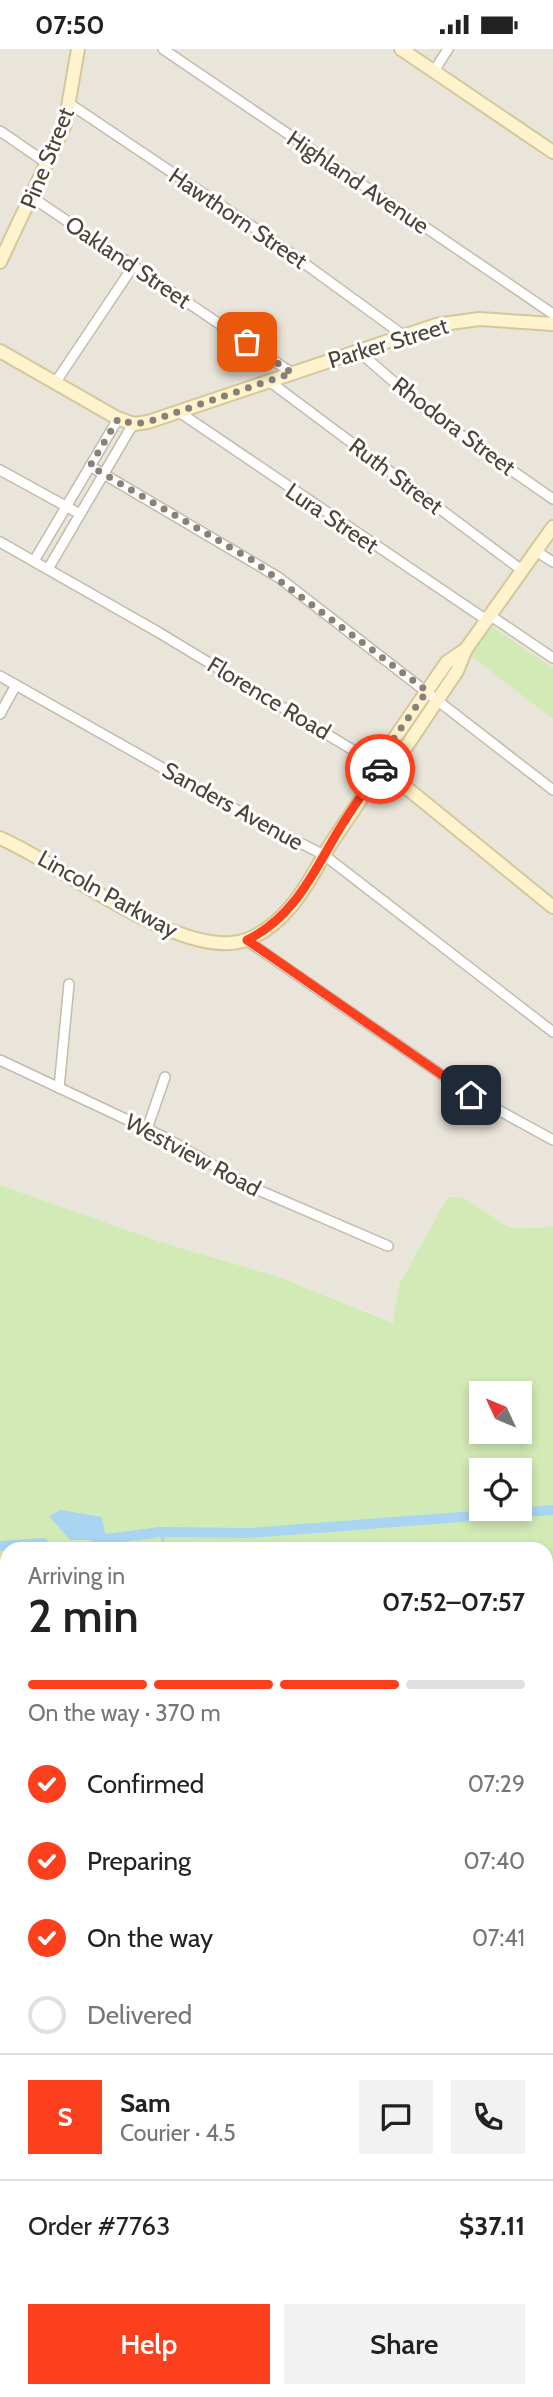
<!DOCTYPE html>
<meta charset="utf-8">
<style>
:root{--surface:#fff;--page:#f2f2f2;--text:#222;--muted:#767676;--line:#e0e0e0;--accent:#fc3f1d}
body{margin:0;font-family:Cabin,sans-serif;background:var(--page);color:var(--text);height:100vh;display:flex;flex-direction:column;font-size:26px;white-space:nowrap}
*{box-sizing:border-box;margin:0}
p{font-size:23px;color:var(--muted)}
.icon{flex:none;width:38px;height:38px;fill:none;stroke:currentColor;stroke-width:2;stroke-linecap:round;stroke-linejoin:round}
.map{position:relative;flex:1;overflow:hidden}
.sheet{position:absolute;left:0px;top:1493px;width:553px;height:856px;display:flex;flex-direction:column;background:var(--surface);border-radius:21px 21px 0 0;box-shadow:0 4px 10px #0003}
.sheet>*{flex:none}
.needle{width:46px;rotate:314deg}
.fabs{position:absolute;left:469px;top:1332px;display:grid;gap:14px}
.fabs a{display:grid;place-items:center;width:63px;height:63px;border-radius:0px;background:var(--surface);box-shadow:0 4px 10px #0003;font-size:35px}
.pin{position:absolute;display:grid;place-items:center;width:60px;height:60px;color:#fff;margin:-30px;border-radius:14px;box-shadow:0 4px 10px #0006}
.courier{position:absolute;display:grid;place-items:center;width:70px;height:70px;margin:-35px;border:5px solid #fc3f1d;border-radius:50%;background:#fff;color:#222;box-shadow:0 2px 9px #0007}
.summary em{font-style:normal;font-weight:600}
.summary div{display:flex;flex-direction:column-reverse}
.summary{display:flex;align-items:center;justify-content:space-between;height:119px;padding:0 28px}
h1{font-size:46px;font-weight:600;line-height:52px}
.bar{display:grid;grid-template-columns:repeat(4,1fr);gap:10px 7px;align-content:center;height:84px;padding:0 28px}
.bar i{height:9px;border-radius:5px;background:var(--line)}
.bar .current{background:var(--accent)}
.bar p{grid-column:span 4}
.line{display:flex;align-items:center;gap:18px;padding:0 28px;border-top:2px solid var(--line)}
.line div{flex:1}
.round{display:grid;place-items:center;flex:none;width:74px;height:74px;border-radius:0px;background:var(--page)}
ol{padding:0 28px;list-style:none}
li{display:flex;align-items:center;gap:21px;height:77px}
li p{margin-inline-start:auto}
li .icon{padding:7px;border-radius:50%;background:var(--accent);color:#fff;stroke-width:4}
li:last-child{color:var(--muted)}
li i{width:38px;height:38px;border:4px solid var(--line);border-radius:50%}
.cta{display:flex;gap:14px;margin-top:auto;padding:14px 28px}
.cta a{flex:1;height:80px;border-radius:0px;background:var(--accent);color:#fff;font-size:28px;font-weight:600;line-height:80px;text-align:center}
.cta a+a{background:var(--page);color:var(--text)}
.status{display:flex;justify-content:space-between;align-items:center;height:49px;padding:0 35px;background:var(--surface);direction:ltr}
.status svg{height:19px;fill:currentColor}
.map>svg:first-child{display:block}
</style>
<div class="status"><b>07:50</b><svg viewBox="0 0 49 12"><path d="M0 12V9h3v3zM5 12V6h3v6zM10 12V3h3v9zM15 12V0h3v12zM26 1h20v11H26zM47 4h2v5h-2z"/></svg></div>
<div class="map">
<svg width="553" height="2348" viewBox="0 0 553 2348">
<rect width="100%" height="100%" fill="#f6f3ec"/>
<polygon fill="#eae5da" points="0,0 553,0 553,1178 510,1179 463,1148 399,1236 394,1274 279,1228 161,1193 0,1136"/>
<g fill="#d2eab5" fill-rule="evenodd">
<polygon points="492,578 553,619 553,670 471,607"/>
<path d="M0,1136L161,1193L279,1228L393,1274L399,1236L448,1148H463L510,1179L553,1178V1613L546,1612V1500H7V1884L0,1896ZM481,1344H520V1382H481ZM481,1421H520V1460H481Z"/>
<polygon points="1,2009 7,2016 7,2138 0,2067"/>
</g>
<polygon fill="#a9d4f2" points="61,1461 102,1468 106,1489 103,1500 95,1500 91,1491 70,1491 49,1467"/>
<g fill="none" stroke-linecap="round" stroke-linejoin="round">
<polyline stroke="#a9d4f2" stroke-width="2.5" points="160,1483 166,1500"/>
<g stroke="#a9d4f2" stroke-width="10">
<polyline points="106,1490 160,1483 250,1484 553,1461"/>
<polyline points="0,1497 43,1494"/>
</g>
<g stroke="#c2bbae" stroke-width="12">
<g id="street">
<polyline points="163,0 553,265"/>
<polyline points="434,22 448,0"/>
<polyline points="70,55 268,188 403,286"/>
<polyline points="0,82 48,115"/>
<polyline points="33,149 292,324"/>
<polyline points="357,301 431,365 553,450"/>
<polyline points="269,332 523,522"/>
<polyline points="55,334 134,216"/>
<polyline points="179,363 488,572"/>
<polyline points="90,417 278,528 553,741"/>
<polyline points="0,421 80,465"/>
<polyline points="0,493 158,583 381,718"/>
<polyline points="536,502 553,513"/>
<polyline points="34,512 118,370"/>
<polyline points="48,520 133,375"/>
<polyline points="491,567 553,609"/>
<polyline points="0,627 251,769 324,806 553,983"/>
<polyline points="0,665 16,636"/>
<polyline points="246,891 471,1046 553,1091"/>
<polyline points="0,1011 166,1089 249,1137 388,1197"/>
<polyline points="59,1039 69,935"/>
<polyline points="147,1080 165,1028"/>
<polyline points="0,1921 7,1908"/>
</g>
</g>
<g stroke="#d6c79b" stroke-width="16">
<g id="secondary">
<polyline points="401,0 553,103"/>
<polyline points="0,213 65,75 78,0"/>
<polyline points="0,302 117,369 134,375 148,373 436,276 479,270 553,275"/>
<polyline points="381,718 396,713 457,622 466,600 553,478"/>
<polyline points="381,718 553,858"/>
<path d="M0,789C63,816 182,913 246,891C284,877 306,839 324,806C338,781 380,728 383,706L447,613L466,600"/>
<polyline points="546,2270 553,2268"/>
<polyline points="205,2348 236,2342"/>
<polyline points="315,2348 317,2342"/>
</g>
</g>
<g stroke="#e0a43c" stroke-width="19">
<g id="highway">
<polyline points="546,1762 553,1756"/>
<polyline points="546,1798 553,1791"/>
<polyline points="43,2348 48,2342"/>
<polyline points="77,2348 82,2342"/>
</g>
</g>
<use href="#street" stroke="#fff" stroke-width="9"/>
<use href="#secondary" stroke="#fff3cd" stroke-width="12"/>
<use href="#highway" stroke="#ffcf6e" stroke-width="16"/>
</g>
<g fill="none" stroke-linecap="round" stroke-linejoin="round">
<polyline stroke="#878178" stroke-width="7" stroke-dasharray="0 12.6" points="247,293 292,324 148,373 134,375 118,370 90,417 252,511 427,642 383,705 380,720"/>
<path stroke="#fc3f1d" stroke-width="9" d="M380,720C365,741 350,762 337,784C312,826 293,869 247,891L471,1046"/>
</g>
<g text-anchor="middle" stroke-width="6" stroke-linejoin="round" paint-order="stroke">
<g font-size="23" fill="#4b4439" stroke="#fff">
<text transform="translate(47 109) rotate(-68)" y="8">Pine Street</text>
<text transform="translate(358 133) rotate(34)" y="8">Highland Avenue</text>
<text transform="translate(238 169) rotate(34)" y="8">Hawthorn Street</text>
<text transform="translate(128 213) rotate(34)" y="8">Oakland Street</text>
<text transform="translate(388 294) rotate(-17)" y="8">Parker Street</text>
<text transform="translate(454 377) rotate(37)" y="8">Rhodora Street</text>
<text transform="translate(396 427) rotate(37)" y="8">Ruth Street</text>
<text transform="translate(332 469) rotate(34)" y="8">Lura Street</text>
<text transform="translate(269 649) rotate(31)" y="8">Florence Road</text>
<text transform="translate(233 757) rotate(29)" y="8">Sanders Avenue</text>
<text transform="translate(108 845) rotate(29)" y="8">Lincoln Parkway</text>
<text transform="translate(193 1106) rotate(28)" y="8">Westview Road</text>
</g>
</g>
</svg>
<div class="fabs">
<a><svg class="needle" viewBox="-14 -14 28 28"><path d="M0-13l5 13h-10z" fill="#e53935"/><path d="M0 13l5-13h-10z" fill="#767676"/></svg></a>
<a><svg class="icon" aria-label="locate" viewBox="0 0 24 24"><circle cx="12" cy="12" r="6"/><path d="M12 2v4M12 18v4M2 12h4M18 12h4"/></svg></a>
</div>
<div class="pin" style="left:247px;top:293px;background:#ea580c"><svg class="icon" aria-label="bag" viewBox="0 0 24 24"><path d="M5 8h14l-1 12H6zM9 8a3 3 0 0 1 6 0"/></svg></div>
<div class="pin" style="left:471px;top:1046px;background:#1f2937"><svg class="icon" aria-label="home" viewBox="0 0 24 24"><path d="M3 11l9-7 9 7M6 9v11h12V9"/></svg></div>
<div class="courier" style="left:380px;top:720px"><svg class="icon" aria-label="car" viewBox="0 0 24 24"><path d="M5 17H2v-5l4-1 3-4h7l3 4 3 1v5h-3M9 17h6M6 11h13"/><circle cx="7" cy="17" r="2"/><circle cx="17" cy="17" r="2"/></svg></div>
<section class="sheet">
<div class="summary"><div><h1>2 min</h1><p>Arriving in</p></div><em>07:52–07:57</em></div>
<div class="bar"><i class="current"></i><i class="current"></i><i class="current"></i><i></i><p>On the way · 370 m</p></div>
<ol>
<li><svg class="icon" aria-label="check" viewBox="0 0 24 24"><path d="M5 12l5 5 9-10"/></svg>Confirmed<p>07:29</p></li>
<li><svg class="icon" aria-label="check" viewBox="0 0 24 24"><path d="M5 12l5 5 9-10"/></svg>Preparing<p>07:40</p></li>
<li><svg class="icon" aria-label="check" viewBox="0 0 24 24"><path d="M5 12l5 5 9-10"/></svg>On the way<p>07:41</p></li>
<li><i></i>Delivered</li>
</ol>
<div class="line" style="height:126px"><b class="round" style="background:var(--accent);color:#fff">S</b><div><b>Sam</b><p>Courier · 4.5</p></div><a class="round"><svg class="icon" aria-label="chat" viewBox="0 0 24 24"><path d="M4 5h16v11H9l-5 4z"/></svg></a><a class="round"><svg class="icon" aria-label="phone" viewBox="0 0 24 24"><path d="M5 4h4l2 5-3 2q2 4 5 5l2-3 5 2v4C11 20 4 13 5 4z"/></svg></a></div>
<div class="line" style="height:91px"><div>Order #7763</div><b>$37.11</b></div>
<div class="cta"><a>Help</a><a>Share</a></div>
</section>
</div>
